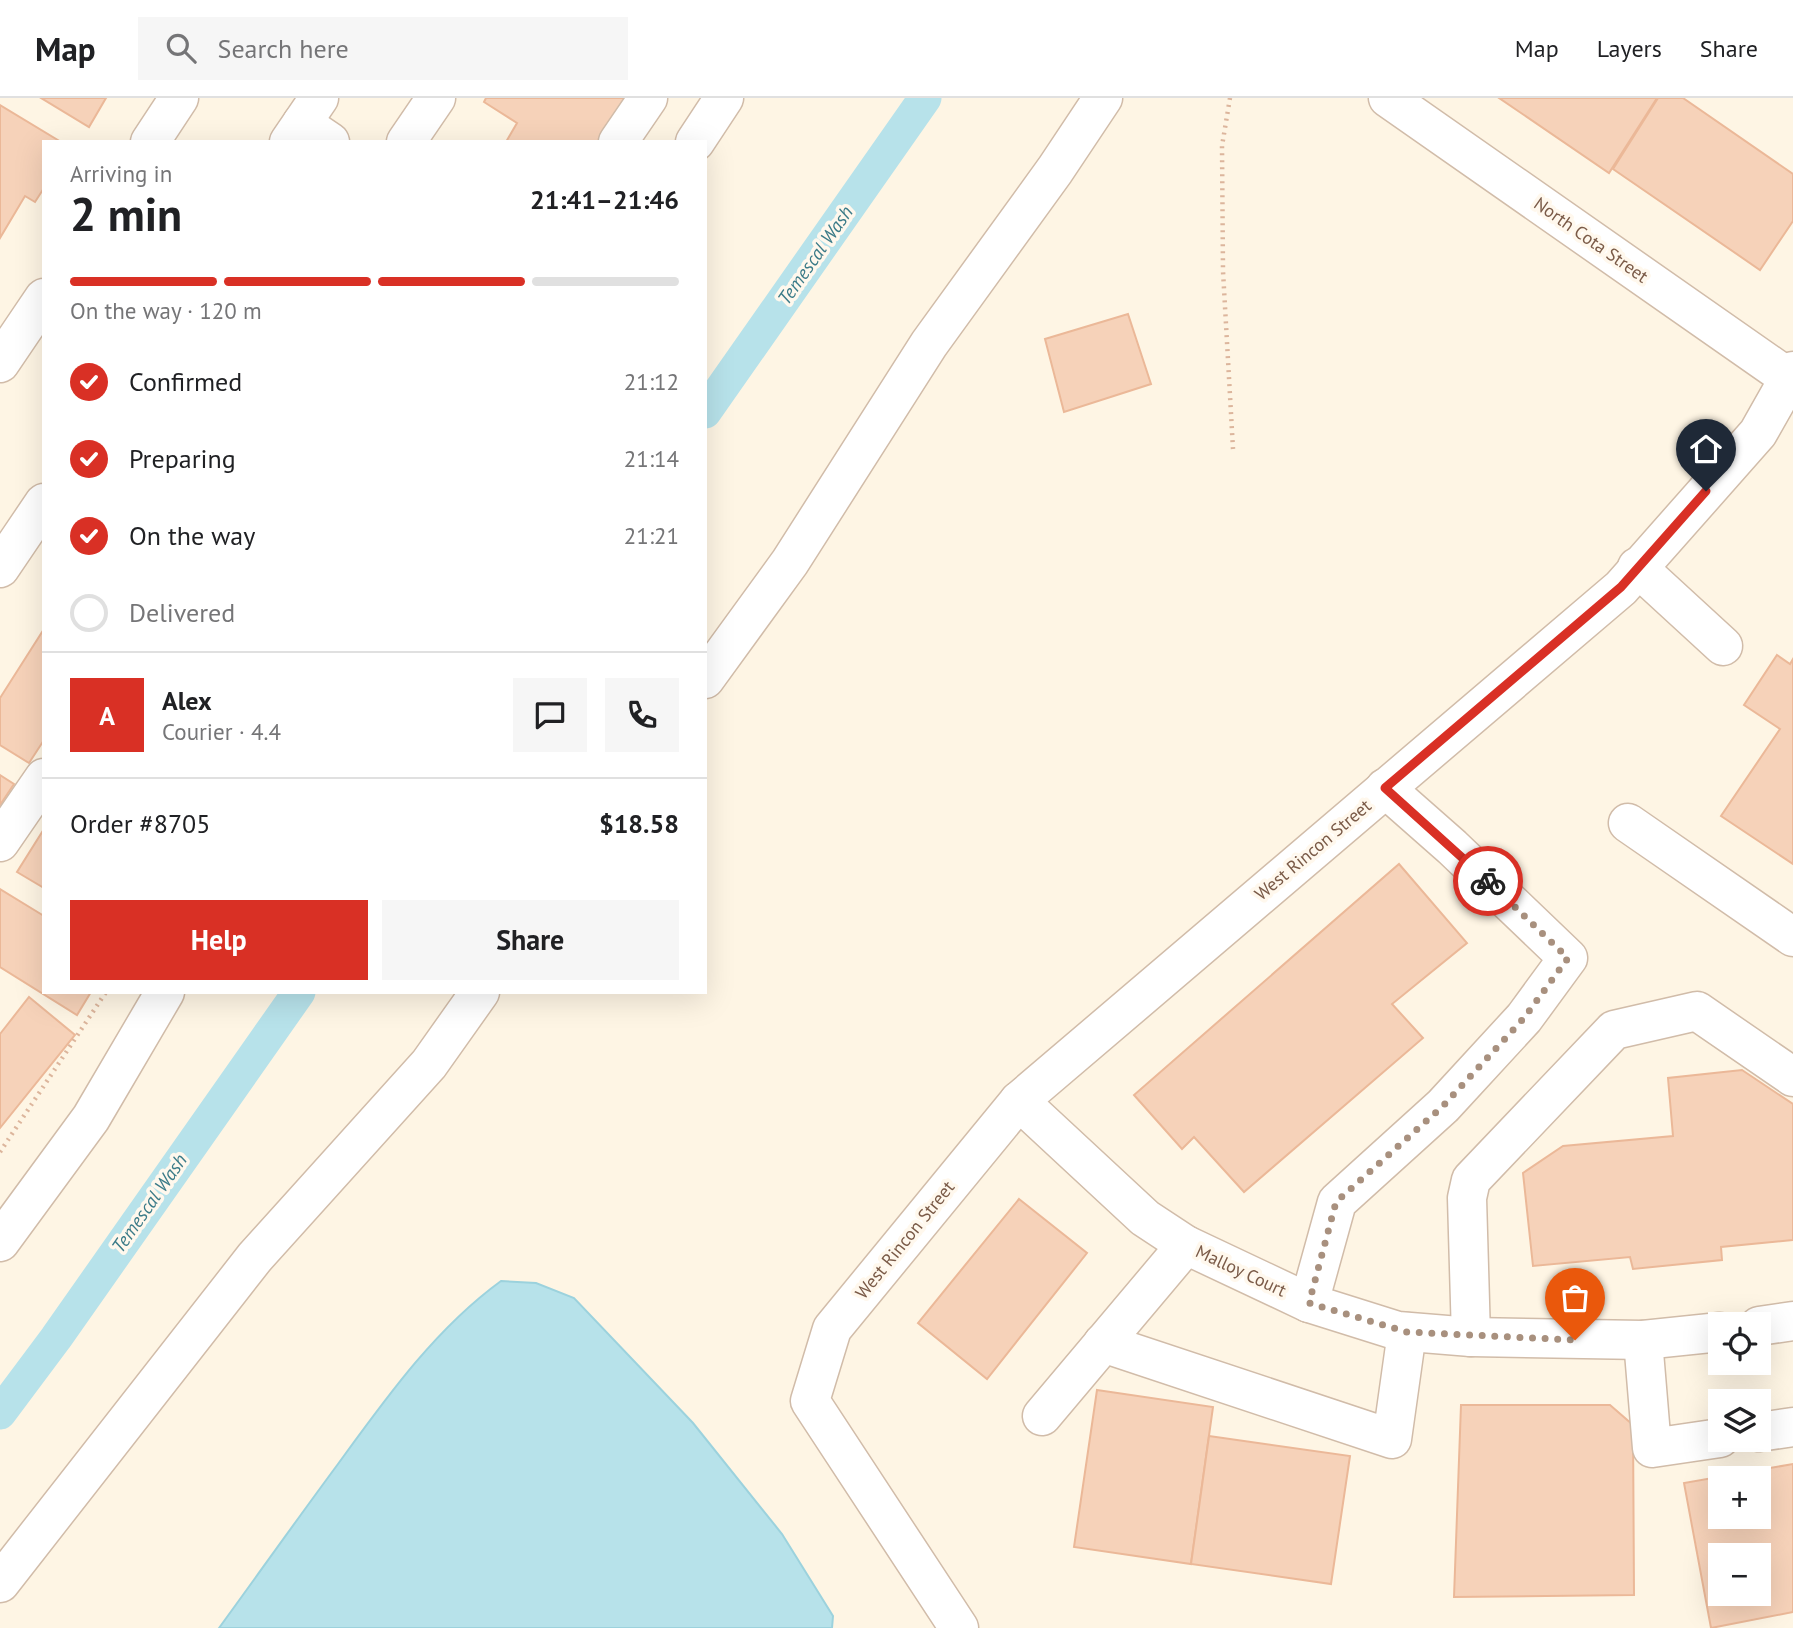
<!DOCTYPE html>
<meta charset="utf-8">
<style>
:root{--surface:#fff;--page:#f6f6f6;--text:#202124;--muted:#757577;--line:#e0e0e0;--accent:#d93025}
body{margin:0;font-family:"PT Sans",sans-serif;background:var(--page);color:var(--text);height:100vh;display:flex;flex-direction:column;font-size:26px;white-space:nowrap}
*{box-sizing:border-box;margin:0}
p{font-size:23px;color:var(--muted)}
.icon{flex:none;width:38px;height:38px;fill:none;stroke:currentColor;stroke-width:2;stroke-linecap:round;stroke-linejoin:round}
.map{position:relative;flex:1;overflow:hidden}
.sheet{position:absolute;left:42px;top:42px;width:665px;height:854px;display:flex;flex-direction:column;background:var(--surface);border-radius:0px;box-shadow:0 7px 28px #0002}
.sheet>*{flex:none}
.fabs{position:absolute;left:1708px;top:1214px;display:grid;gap:14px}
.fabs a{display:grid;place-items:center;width:63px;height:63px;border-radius:0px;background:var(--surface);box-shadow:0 7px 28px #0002;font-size:35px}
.pin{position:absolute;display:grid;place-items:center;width:60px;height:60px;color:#fff;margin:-72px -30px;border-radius:50% 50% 50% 0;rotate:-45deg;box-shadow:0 0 7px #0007}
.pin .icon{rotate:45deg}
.courier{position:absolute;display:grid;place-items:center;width:70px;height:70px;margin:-35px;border:5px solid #d93025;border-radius:50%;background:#fff;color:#222;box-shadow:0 2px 9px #0007}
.headline em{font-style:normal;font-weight:700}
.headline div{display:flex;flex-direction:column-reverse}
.headline{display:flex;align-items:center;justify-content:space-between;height:119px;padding:0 28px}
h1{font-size:46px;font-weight:700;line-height:52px}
.bar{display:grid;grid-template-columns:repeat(4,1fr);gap:10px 7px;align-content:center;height:84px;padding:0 28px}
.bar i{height:9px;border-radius:5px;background:var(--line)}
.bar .current{background:var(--accent)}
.bar p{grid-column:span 4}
.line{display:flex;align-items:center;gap:18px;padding:0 28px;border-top:2px solid var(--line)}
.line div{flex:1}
.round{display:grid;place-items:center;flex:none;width:74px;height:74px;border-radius:0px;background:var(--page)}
ol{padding:0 28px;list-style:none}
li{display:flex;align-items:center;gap:21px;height:77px}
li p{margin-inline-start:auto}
li .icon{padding:7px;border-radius:50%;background:var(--accent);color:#fff;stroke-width:4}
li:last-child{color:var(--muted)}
li i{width:38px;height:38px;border:4px solid var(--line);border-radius:50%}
.button{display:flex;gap:14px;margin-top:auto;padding:14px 28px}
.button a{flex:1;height:80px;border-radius:0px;background:var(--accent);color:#fff;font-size:28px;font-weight:700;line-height:80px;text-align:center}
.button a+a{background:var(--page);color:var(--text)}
header{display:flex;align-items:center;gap:42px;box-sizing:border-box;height:98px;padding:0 35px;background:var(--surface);border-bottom:2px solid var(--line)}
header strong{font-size:33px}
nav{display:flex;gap:38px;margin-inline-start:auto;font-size:24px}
.search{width:490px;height:63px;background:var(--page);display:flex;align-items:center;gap:18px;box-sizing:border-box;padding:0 24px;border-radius:0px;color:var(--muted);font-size:26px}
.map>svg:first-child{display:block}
</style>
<header>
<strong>Map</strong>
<div class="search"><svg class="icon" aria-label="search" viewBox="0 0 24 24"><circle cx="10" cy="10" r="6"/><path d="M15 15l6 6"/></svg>Search here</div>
<nav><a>Map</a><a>Layers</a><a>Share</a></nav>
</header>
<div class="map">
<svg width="1793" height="1530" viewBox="0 0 1793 1530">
<rect width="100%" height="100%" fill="#fef5e4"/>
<path fill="#b7e2ea" stroke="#9cd2dd" stroke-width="2" d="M501,1183L536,1185L574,1200L693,1325L782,1436L833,1518L832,1530H219C259,1475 298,1420 338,1366C386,1300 435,1231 501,1183Z"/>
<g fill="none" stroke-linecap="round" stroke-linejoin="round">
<g stroke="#b7e2ea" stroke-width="33">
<polyline points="705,314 925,0"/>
<polyline points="0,1315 56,1240 299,894"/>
</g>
</g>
<g fill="#f6d2b9" stroke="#ebb898" stroke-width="2" fill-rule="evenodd">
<polygon points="41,0 106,0 89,29"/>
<polygon points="486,0 627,0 600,44 506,44 517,25 484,4"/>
<polygon points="1499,0 1657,0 1609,75"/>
<polygon points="1658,0 1683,0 1793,76 1793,123 1760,172 1613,71"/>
<polygon points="0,7 61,44 44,44 44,90 35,104 25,98 0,140"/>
<polygon points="1128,216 1151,286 1064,314 1045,241"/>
<polygon points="44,531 44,642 29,665 0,647 0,600"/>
<polygon points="1777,557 1790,566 1793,561 1793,766 1721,718 1780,631 1744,607"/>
<polygon points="0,677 14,686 0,707"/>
<polygon points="44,731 44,790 17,774"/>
<polygon points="1399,766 1467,845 1392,906 1423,940 1244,1094 1194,1039 1182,1051 1134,997"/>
<polygon points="0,791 44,818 44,894 91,894 77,917 0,869"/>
<polygon points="29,899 75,937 0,1030 0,936"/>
<polygon points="1742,972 1793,1006 1793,1142 1721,1149 1722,1162 1633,1171 1630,1159 1533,1168 1523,1075 1563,1048 1673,1038 1668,980"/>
<polygon points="1019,1101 1087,1155 987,1281 918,1225"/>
<polygon points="1097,1292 1213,1309 1191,1466 1074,1449"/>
<polygon points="1461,1307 1610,1307 1633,1327 1634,1497 1454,1499"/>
<polygon points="1209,1338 1350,1358 1331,1486 1191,1466"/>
<path d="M1793,1366V1514L1711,1530L1684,1385ZM1720,1381H1759V1419H1720ZM1720,1458H1759V1496H1720Z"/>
</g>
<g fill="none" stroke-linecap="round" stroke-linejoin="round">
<g stroke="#d1bca9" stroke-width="41">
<g id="minor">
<polyline points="1388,0 1793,283"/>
<polyline points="302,25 330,44"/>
<polyline points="150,44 179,0"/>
<polyline points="289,44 319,0"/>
<polyline points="406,44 436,0"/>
<polyline points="618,44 648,0"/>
<polyline points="695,44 724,0"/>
<polyline points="0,265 44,200"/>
<polyline points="1637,469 1723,548"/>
<polyline points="0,470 44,405"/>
<polyline points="705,581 790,464 929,246 1055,72 1103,0"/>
<polyline points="1628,725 1793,839"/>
<polyline points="0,744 44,680"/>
<polyline points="1019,1003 1145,1120 1186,1147 1309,1205 1398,1233 1471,1239 1643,1242 1720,1234"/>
<polyline points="0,1144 91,1020 165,894"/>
<polyline points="1309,1205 1337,1104 1443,1008 1524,920 1568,860 1452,749 1385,690"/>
<polyline points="1759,1228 1793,1223"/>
<polyline points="1471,1239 1467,1100 1471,1082 1614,932 1697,913 1793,979"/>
<polyline points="1643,1242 1652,1350 1720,1340"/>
<polyline points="1103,1245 1392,1341 1407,1234"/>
<polyline points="1042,1318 1186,1147"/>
<polyline points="1759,1334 1793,1329"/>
<polyline points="0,1485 255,1159 429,966 480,894"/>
<polyline points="959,1530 810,1303 832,1231 1019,1003 1621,490 1758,335 1793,273"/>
</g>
</g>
<g stroke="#dcb59c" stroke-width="4.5" stroke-dasharray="2 5" stroke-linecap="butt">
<polyline points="1230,0 1222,48 1223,173 1233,351"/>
<polyline points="0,1054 106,894"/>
</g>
<use href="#minor" stroke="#fff" stroke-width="38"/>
</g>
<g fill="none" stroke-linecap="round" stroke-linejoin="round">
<polyline stroke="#a8907e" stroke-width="7" stroke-dasharray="0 12.6" points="1488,783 1568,860 1524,920 1443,1008 1336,1104 1309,1205 1407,1234 1575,1242"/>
<polyline stroke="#d93025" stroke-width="9" points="1488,783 1385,690 1621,489 1706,393"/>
</g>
<g text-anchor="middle" stroke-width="7" stroke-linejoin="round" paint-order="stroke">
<g font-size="18" fill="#7a5a47" stroke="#fff8ed">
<text transform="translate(1591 142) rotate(35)" y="6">North Cota Street</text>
<text transform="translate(1313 752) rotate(-40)" y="6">West Rincon Street</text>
<text transform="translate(905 1142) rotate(-51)" y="6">West Rincon Street</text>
<text transform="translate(1241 1173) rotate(25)" y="6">Malloy Court</text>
</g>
<g font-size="19" font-style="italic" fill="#3b7b88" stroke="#fff8ed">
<text transform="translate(815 157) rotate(-55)" y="7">Temescal Wash</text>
<text transform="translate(149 1105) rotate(-55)" y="7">Temescal Wash</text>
</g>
</g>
</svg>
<div class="fabs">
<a><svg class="icon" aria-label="locate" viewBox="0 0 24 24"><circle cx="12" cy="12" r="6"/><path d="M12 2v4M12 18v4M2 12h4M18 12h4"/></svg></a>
<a><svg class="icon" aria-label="layers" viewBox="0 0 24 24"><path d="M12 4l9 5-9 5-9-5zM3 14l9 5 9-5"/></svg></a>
<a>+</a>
<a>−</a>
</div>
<div class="pin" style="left:1575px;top:1242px;background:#ea580c"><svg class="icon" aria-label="bag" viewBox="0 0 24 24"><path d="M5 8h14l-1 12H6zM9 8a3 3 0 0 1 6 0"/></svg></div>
<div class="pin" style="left:1706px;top:393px;background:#1f2937"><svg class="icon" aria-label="home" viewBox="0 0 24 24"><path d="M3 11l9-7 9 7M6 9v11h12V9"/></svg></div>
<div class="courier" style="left:1488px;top:783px"><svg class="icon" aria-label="bike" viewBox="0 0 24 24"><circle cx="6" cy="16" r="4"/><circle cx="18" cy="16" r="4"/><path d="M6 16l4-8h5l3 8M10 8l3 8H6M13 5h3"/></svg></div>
<section class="sheet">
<div class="headline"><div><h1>2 min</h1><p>Arriving in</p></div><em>21:41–21:46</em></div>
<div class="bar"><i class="current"></i><i class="current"></i><i class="current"></i><i></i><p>On the way · 120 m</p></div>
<ol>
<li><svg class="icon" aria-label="check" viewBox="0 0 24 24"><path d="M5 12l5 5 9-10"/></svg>Confirmed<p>21:12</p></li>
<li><svg class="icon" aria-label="check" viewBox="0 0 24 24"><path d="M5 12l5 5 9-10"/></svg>Preparing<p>21:14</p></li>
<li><svg class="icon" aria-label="check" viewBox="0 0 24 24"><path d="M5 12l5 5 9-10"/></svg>On the way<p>21:21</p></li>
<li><i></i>Delivered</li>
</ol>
<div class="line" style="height:126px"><b class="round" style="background:var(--accent);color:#fff">A</b><div><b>Alex</b><p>Courier · 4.4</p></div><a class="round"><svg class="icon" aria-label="chat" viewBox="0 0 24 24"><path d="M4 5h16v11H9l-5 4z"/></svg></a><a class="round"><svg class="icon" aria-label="phone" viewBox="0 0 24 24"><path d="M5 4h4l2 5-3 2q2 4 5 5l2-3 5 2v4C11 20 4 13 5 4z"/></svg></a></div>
<div class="line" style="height:91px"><div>Order #8705</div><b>$18.58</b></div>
<div class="button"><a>Help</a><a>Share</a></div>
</section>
</div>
